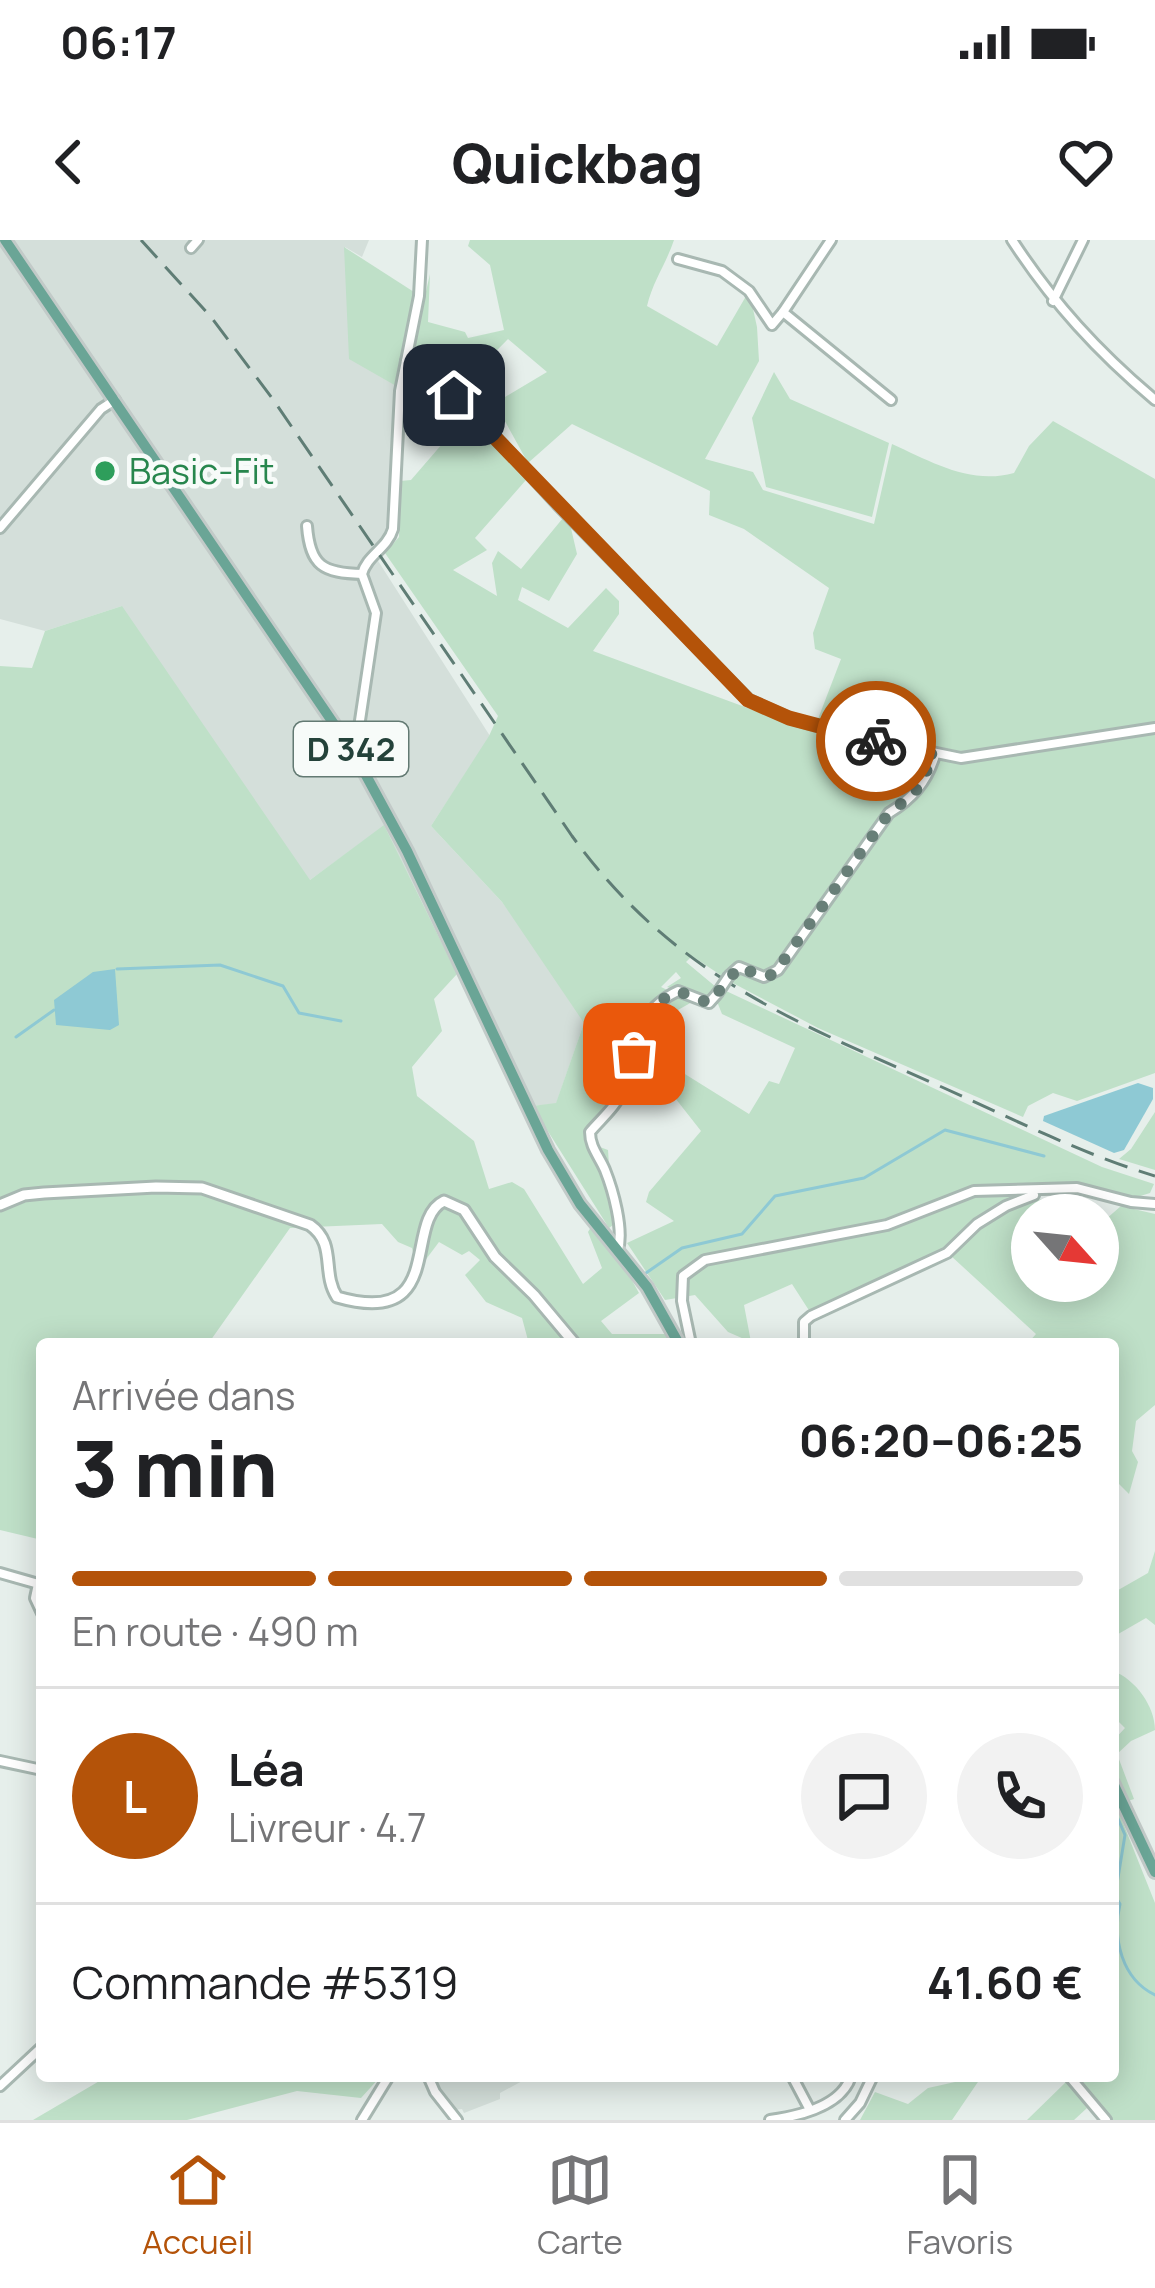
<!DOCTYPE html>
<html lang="fr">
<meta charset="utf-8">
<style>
:root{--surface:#fff;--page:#f2f2f2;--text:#202124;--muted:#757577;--line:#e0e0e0;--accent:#b45309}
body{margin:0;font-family:Manrope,sans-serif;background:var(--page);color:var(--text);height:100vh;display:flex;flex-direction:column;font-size:45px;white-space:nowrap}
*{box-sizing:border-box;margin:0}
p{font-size:39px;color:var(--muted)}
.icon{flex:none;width:66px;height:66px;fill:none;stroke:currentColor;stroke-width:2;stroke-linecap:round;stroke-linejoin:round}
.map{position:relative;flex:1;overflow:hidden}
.details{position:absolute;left:36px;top:1098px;width:1083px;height:744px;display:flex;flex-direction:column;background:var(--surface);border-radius:12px;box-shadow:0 6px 30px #0003}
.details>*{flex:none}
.needle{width:78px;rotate:117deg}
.fabs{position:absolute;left:1011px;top:954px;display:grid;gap:24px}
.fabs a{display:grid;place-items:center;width:108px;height:108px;border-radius:50%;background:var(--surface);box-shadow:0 6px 30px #0003;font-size:60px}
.pin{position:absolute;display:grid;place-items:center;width:102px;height:102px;color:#fff;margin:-51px;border-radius:24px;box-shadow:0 6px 18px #0006}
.courier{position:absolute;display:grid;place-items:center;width:120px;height:120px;margin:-60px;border:9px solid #b45309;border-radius:50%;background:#fff;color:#222;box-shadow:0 3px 15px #0007}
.head em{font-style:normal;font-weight:800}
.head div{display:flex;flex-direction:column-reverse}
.head{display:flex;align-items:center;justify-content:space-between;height:204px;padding:0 36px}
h1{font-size:78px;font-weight:800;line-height:90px}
.bar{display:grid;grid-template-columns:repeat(4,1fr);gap:18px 12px;align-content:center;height:144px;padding:0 36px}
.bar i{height:15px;border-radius:9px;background:var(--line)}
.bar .active{background:var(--accent)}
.bar p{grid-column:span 4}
.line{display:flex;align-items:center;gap:30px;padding:0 36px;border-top:3px solid var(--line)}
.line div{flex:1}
.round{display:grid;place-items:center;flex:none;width:126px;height:126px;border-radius:63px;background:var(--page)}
.status{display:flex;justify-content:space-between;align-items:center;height:84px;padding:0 60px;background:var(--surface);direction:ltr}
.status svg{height:33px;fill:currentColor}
header{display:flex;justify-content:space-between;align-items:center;height:156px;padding:0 36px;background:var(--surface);font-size:54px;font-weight:800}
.tab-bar{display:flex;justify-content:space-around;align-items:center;height:168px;border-top:3px solid var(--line);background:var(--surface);font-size:33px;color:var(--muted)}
.tab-bar a{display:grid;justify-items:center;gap:6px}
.tab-bar .active{color:var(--accent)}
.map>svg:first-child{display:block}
</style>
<div class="status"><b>06:17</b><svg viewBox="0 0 49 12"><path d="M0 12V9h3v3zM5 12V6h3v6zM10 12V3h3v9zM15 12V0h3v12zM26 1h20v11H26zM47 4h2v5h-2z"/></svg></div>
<header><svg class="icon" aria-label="back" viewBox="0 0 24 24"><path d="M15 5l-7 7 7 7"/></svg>Quickbag<svg class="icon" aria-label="heart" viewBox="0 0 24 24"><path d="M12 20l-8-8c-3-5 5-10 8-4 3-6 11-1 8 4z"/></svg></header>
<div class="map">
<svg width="1155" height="1880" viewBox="0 0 1155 1880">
<rect width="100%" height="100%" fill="#e6efeb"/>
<g fill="#d4dfda">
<polygon points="0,0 369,0 362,17 345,7 398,147 390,291 373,313 490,496 431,586 502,662 583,772 584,783 556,864 532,866 469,729 457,734 384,586 310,640 0,624 122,366 45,391 0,379"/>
<polygon points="433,1836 525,1836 526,1839 500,1853 500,1859 464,1873 462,1869 453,1870"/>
</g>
<g fill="#bfe0c8">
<path d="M470,0H674C666,24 653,41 647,66L717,106L749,51L757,87L759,121L705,219L753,232L763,250L874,284L892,204C932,222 970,245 1014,233L1029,206L1053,181L1155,239V833L1077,861L1053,853L1028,866L1023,877L818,788L729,741L731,736L725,732L722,736L692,716L686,722L716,747L713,751L718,755L724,750L1102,927L1154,944L1150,953L1134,958L1070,944L1030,948L1032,961L1043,959L1055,975H1032V1041H1098V986L1121,966L1155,974V1165L1136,1181L1132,1211L1138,1222L1129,1254L1113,1238V1104H1027L1036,1094L950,1015L810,1072L792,1044L744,1065L751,1102L728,1092L695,1055L665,1060L627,1003L674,981L646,962L649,952L701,891L657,835L664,821L749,874L769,841L779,844L795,808L722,774L718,764L667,747L681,738L676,732L661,747L692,762L671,774L665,770L657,774L648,802L659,817L652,831L642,822L630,819C620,853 601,872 589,903L608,910L613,985L609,988L532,866L556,863L584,783L502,662L431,586L489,496L498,476L385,313L399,297L400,241L411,240L468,174L526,240L475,298L487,310L453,330L497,356L492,323L498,311L521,329L563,278L570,284L577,314L549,361L522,347L518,360L568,388L606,348L619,361V374L593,411L813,492L841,419L815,409L813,393L829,348L744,289L709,275L710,251L572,184L528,223L495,163L547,132L508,99L455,153L410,121L430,34L428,82L465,92L468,98L504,90L490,25L468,6Z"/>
<polygon points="344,7 414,52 398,147 349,119"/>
<polygon points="774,132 790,159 889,203 872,277 766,247 752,178"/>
<polygon points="122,366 310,640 384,585 457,734 434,759 442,791 412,827 417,856 474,901 489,949 512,942 524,949 583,1044 602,1028 588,992 591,987 625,1028 639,1053 601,1081 612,1094 667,1094 669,1100 663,1104 529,1104 522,1078 486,1062 465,1035 480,1020 469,1011 462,1015 439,1002 424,1022 416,1025 412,1008 398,1002 382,984 290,988 208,1104 42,1104 42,1300 0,1290 0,426 32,428 45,391"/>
<polygon points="1155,872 1155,930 1119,919 1131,909"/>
<polygon points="1155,1311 1155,1385 1146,1378 1113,1397 1113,1353 1148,1333"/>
<path d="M1113,1431C1135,1439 1155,1466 1155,1490L1131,1501L1117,1514L1134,1559L1128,1561L1113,1530V1501L1125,1488L1113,1476Z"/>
<polygon points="1113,1558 1155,1663 1155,1880 1113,1880 1075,1836 1113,1836"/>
<polygon points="108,1836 381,1836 361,1858 297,1851 187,1880 33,1880"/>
<polygon points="982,1836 952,1880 860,1880 875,1852 908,1864 928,1848"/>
<polygon points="1067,1841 1087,1868 1074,1880 1027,1880"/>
</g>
<g fill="#8ec9d4">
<polygon points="115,729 119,785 110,790 56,785 54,760 93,732"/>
<polygon points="1138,843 1153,848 1153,859 1124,910 1114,913 1043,881 1044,876"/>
</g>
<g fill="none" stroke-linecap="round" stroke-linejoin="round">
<g stroke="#8ec9d4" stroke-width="3">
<polyline points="117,729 220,725 283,746 299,773 341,781"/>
<polyline points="16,797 54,770"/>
<polyline points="646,1033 682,1008 742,994 775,956 864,938 945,890 1044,916"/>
<path d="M1113,1567L1125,1595L1115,1656L1120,1664C1112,1699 1122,1739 1155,1755"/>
</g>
<g stroke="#a8b8b2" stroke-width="14">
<g id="minor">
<polyline points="831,0 783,72 891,160"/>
<path d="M1012,0C1053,63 1098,112 1155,160"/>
<polyline points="191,8 198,0"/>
<polyline points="678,19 722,31 749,51 772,85 783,72"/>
<polyline points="1053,61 1083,0"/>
<polyline points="406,121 464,163 557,264 749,460 789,478 849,495 961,518 1155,488"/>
<path d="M307,286C310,326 323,333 362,334"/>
<polyline points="0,288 101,169 115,160"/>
<path d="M355,514L376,373L362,334C367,315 387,309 393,289L400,151L419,56L422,0"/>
<path d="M729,736L739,727L764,737L778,730L889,573C912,559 927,542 935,515"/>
<path d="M618,1010C624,989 613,950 605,930C599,916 590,907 590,892C603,877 617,866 624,847C640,806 633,772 678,751L709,763L717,754"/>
<polyline points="691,1104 682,1061 683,1036 705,1020 887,985 974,951 1077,948 1131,962 1155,964"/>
<polyline points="804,1104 804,1082 811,1076 947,1013 977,984 1006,966 1034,955"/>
<polyline points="0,1333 42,1345"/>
<polyline points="38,1344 35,1358 42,1373"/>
<polyline points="0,1521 42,1530"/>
<polyline points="428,1836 435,1852 457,1880"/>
<polyline points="792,1836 810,1870"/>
<polyline points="1069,1836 1106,1880"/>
<polyline points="0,1846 42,1807"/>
<polyline points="362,1880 389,1836"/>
<path d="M770,1880C799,1876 842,1866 851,1836"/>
<polyline points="845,1880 860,1863 873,1836"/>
</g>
</g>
<g stroke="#a8b8b2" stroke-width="15">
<path id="tertiary" d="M0,965L24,955L44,953L156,947L202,948L310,985C337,1004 321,1032 337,1057C448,1089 402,981 444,961L464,970L495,1017L534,1055L575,1104"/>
</g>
<g stroke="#c2cac8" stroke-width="16">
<g id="primary">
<polyline points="5,0 355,515 407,611 548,910 580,964 647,1047 679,1104"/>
<polyline points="1113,1543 1155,1632"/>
</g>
</g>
<use href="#minor" stroke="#fff" stroke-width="8"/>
<use href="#tertiary" stroke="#fff" stroke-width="9"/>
<use href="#primary" stroke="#6aa596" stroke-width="10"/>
<path stroke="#5f7d75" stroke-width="3" stroke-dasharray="24 12" stroke-linecap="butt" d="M141,0L211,77L272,158L572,596C674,736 793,781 944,848C1013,879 1082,914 1155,936"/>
<g stroke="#a8b8b2" stroke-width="14" stroke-linecap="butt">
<polyline id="minor-bridge" points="717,754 729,736"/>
</g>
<use href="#minor-bridge" stroke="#fff" stroke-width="8"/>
</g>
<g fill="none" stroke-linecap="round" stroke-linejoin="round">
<path stroke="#687f78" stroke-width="12" stroke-dasharray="0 21.6" d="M634,814C643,783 647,765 678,751L709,763L739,727L764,737L774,734L889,573L914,554L935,515L876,501"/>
<polyline stroke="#b45309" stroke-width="15" points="454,155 748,460 789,478 876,501"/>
</g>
<circle fill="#2e9e5b" stroke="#f7fbf9" stroke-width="4.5" cx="105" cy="231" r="12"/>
<g text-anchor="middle" stroke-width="9" stroke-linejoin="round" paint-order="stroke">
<rect fill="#f7fbf9" stroke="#637a73" stroke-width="3" x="294" y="482" width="114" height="54" rx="9"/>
<g font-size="33" font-weight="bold" fill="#24423a">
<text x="351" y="521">D 342</text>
</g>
<g font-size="36" fill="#27864d" stroke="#f7fbf9" text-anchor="start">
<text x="129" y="244">Basic-Fit</text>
</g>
</g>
</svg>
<div class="fabs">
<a><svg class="needle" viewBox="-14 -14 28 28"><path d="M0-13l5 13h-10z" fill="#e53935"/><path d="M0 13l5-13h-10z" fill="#757577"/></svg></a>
</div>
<div class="pin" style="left:634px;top:814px;background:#ea580c"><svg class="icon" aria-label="bag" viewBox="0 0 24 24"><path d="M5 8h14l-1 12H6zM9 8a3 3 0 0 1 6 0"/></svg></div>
<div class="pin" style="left:454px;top:155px;background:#1f2937"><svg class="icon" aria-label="home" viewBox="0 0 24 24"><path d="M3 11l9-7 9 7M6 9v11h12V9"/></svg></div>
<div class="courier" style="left:876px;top:501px"><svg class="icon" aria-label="bike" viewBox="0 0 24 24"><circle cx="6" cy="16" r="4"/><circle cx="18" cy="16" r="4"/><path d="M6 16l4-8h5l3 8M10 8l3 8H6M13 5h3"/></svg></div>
<section class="details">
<div class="head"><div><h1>3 min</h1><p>Arrivée dans</p></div><em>06:20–06:25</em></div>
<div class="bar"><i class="active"></i><i class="active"></i><i class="active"></i><i></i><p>En route · 490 m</p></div>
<div class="line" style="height:216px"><b class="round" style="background:var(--accent);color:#fff">L</b><div><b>Léa</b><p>Livreur · 4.7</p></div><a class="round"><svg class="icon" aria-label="chat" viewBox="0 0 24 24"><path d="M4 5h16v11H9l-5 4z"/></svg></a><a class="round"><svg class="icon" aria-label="phone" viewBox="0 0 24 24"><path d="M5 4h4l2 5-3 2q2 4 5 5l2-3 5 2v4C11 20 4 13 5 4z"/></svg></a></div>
<div class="line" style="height:156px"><div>Commande #5319</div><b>41.60 €</b></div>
</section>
</div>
<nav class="tab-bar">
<a class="active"><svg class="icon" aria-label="home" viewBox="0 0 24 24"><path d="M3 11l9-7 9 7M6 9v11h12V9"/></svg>Accueil</a>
<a><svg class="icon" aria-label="map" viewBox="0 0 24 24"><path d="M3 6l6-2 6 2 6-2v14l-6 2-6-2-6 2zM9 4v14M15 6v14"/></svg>Carte</a>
<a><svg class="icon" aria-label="saved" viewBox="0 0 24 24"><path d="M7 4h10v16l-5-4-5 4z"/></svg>Favoris</a>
</nav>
